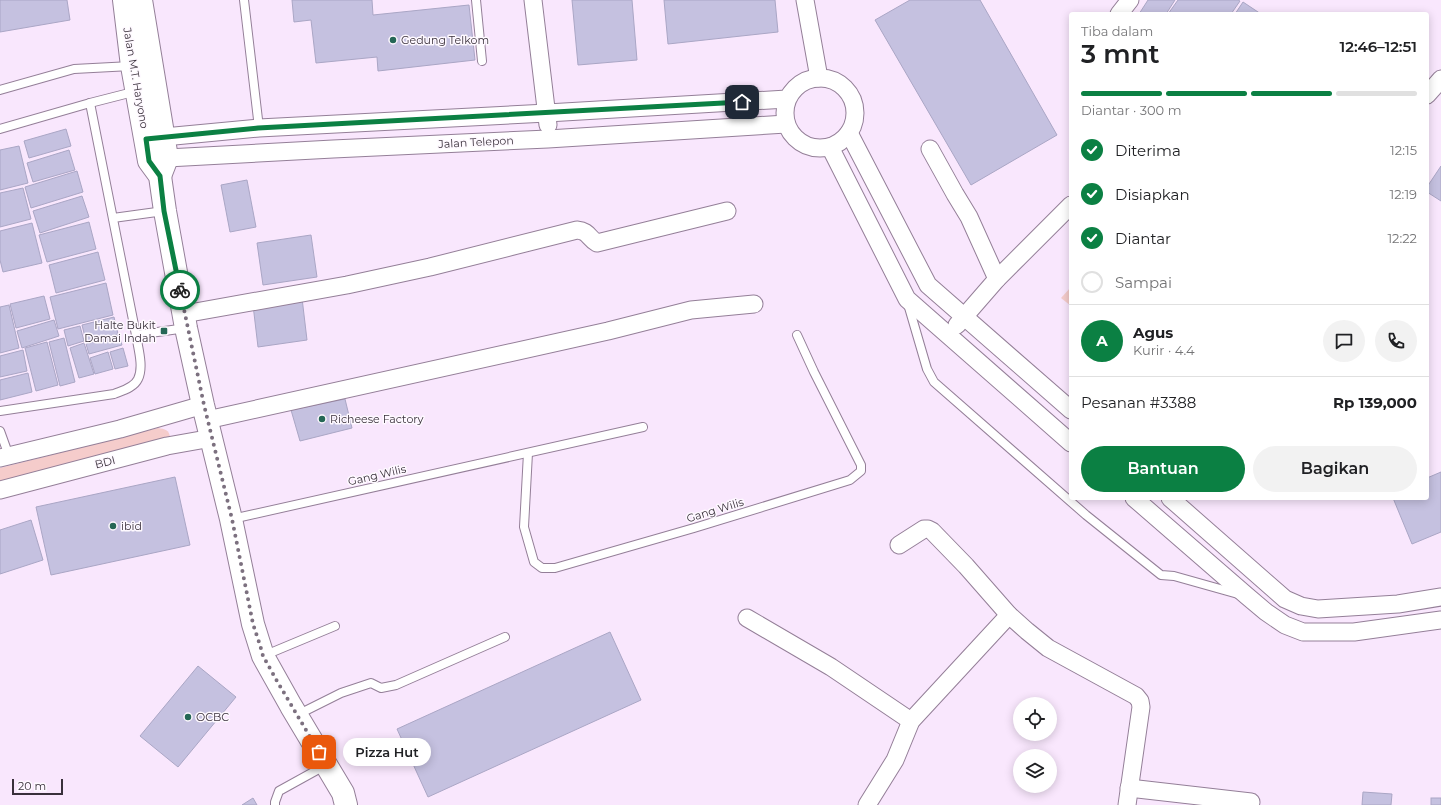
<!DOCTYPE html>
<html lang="id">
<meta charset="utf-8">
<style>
:root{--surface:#fff;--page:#f2f2f2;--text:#202124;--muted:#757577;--line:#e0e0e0;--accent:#0b8043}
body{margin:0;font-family:Montserrat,sans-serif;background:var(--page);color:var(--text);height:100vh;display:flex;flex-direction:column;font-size:15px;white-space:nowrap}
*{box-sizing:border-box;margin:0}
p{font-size:13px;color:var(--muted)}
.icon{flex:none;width:22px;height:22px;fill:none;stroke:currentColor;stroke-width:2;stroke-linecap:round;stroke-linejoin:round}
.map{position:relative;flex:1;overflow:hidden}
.details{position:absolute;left:1069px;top:12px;width:360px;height:488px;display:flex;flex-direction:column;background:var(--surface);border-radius:4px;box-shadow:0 2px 10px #0003}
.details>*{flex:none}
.tools{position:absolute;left:1013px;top:697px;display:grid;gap:8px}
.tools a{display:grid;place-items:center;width:44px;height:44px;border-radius:50%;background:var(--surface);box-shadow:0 2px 10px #0003;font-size:20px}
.scale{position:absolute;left:12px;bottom:10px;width:51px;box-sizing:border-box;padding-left:4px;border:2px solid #39303b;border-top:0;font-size:11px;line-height:14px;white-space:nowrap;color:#39303b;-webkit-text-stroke:3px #fef9ff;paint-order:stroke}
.pin{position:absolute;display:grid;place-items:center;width:34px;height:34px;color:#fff;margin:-17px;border-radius:8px;box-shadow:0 2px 6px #0006}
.courier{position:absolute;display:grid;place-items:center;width:40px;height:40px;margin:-20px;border:3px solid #0b8043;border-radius:50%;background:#fff;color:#222;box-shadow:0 1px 5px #0007}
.bubble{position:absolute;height:28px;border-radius:14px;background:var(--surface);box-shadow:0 2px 10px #0003;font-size:13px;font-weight:600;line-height:28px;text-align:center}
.head em{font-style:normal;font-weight:600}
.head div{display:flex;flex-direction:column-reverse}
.head{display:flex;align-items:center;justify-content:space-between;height:68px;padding:0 12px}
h1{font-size:26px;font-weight:600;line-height:30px}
.bar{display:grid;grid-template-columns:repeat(4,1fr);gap:6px 4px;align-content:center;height:48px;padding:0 12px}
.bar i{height:5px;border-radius:3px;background:var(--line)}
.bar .current{background:var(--accent)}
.bar p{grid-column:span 4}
.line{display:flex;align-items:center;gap:10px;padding:0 12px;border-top:1px solid var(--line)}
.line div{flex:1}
.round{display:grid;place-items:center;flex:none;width:42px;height:42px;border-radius:21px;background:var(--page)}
ol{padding:0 12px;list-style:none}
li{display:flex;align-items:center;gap:12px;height:44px}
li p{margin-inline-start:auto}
li .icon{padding:4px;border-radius:50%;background:var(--accent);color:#fff;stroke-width:4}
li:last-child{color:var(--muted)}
li i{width:22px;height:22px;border:2px solid var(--line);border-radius:50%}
.cta{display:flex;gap:8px;margin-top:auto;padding:8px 12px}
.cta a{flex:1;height:46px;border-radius:24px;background:var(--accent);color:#fff;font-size:16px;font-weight:600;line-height:46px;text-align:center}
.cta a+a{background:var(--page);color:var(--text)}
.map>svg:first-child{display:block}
</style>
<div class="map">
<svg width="1441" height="805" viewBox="0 0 1441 805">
<rect width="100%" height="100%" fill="#f9e7fd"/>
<g fill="#f5cccb">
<polygon points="1071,287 1071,306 1061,298"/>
<path d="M158,428C165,429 169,430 170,437L166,441L0,484V468Z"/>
</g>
<g fill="#c5c1e0" stroke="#aaa6c5">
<polygon points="0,0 67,0 70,20 0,32"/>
<polygon points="292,0 372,0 373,15 469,5 475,60 378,71 377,57 316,63 311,20 294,22"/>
<polygon points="572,0 632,0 637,60 578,65"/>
<polygon points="664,0 775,0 778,32 668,44"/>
<polygon points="910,0 980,0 1057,135 971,185 875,20"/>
<polygon points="1148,0 1175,0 1166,14 1139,14"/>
<polygon points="1178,0 1238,0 1240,1 1231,14 1168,14"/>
<polygon points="1243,2 1261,14 1235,14"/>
<polygon points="66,129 71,146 29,158 24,141"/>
<polygon points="19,146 28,183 0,190 0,150"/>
<polygon points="69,150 75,170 33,182 27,163"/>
<polygon points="1441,166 1441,201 1427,192 1427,187"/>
<polygon points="77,171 83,192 31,208 25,187"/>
<polygon points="247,180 256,227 230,232 221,185"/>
<polygon points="23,188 31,219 0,227 0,193"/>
<polygon points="82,196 89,217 40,233 33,211"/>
<polygon points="89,222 96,249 47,262 39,235"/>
<polygon points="32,223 42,263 3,272 0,260 0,231"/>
<polygon points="311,235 317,277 263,285 257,243"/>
<polygon points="98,252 105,280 56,293 49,265"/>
<polygon points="106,283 113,315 58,329 50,297"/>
<polygon points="44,296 50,319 16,328 10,304"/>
<polygon points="302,298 307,340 258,347 253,305"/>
<polygon points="9,305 19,348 0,353 0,307"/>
<polygon points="114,317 118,334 86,341 82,325"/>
<polygon points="54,320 59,336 22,348 17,331"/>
<polygon points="80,326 84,341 68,346 64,330"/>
<polygon points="119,335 122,345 89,354 86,344"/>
<polygon points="64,338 75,382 60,386 49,342"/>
<polygon points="47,342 58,385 36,391 25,348"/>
<polygon points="84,343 94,374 79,378 70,348"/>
<polygon points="123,348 128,366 115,369 110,352"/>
<polygon points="23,350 27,371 0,377 0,356"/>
<polygon points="108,352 113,369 95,374 90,358"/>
<polygon points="28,373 32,392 0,400 0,380"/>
<polygon points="345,399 352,428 300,441 291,410"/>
<polygon points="1441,472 1441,532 1412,544 1393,498 1427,498 1427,478"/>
<polygon points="175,477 190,545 51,575 36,507"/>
<polygon points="31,520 43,560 0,574 0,530"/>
<polygon points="610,632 641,700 428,797 397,729"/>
<polygon points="198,666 236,697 178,767 140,736"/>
<polygon points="1363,792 1392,794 1391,805 1362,805"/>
<polygon points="253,798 257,805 242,805"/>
<rect x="1431" y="798" width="10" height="7"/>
</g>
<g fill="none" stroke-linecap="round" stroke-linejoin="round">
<g stroke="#947f98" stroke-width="10">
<g id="service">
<polyline points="244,0 259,128"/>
<polyline points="476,0 482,61"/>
<polyline points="0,90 74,69 131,66"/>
<polyline points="0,129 90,103 137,91"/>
<polyline points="113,218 164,211"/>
<polyline points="908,304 927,369 934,382 1086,515 1161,575 1174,576 1238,594"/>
<polyline points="136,335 186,328"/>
<path d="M0,411L114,394C121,391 134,388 138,379C144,367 138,348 136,335L90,103"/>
<polyline points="0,431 9,456"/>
<polyline points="528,453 524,527 534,562 542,568 555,568 694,528 850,480 861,471 861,465 814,372 797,335"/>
<polyline points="232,519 643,427"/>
<polyline points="263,656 335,626"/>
<polyline points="297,715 341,693 371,683 381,688 396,685 505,637"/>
<polyline points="275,805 275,802 279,791 326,765"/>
</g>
</g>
<g stroke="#947f98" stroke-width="19">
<g id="minor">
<polyline points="533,0 548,125"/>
<polyline points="805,0 819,78"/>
<polyline points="1119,14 1130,0"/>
<circle cx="820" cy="113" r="35"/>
<polyline points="1427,95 1441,79"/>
<polyline points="849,133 928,285 1071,410"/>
<polyline points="164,137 259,128 547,113 787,99"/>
<polyline points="830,147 907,299 1071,443"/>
<polyline points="930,149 955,194 969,217 997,279"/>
<polyline points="167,158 333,149 548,139 786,124"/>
<path d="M184,314L347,285L430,267L577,230C589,231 588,238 597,243L727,211"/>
<polyline points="957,325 997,279 1071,205"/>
<polyline points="207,420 608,331 691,310 754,304"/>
<polyline points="0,458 120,429 203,405"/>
<polyline points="0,490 167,446 212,438"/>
<polyline points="1134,498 1247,596 1266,612 1285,625 1303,632 1354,632 1441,620"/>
<polyline points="1170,498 1285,599 1301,606 1318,609 1398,604 1441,597"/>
<polyline points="899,545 924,529 928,529 932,531 966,566 1009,615 1027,631 1048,648 1136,696 1140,701 1141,707 1127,805"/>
<polyline points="747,618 831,667 911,721"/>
<polyline points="1129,788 1251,802"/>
<polyline points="867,805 895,760 911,721 1009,615"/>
</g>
</g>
<g stroke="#947f98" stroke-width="24">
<g id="primary">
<polyline points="124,0 132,66 149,161 160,176 165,211 186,328 203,405 231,519 253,624 263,656 291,706 343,793 346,805"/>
<polyline points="141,0 167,158 160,176"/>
</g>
</g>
<use href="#service" stroke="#fff" stroke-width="8"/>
<use href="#minor" stroke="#fff" stroke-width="17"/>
<use href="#primary" stroke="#fff" stroke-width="22"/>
</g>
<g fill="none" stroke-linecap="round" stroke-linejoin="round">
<polyline stroke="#7c707f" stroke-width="4" stroke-dasharray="0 7.2" points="180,290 204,405 232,519 253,624 260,645 263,656 277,681 319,752"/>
<polyline stroke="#0b8043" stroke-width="5" points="180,290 164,211 160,176 149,161 146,139 258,128 742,102"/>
</g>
<g fill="#256756" stroke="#fef9ff" stroke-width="1.5">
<circle cx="393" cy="40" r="4"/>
<rect x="160" y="327" width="8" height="8" rx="2"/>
<circle cx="322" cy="419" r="4"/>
<circle cx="113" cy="526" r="4"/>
<circle cx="188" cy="717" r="4"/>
</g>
<g text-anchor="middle" stroke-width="3" stroke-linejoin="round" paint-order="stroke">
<g font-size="11" fill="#39303b" stroke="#fef9ff" text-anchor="start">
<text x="401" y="44">Gedung Telkom</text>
<text x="156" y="329" text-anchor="end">Halte Bukit<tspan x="156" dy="13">Damai Indah</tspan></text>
<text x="330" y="423">Richeese Factory</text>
<text x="121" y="530">ibid</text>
<text x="196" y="721">OCBC</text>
</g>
<g font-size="11" fill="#39303b" stroke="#fef9ff">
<text transform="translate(136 78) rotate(80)" y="4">Jalan M.T. Haryono</text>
<text transform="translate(476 142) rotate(-3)" y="4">Jalan Telepon</text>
<text transform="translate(105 462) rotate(-14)" y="4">BDI</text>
<text transform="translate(377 475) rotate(-13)" y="4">Gang Wilis</text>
<text transform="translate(715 510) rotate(-17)" y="4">Gang Wilis</text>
</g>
</g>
</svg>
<div class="tools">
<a><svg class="icon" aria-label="locate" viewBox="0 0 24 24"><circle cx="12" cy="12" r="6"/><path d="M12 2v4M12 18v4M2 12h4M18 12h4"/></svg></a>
<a><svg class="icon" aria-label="layers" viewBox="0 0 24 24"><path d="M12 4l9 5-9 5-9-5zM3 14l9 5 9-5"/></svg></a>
</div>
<div class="scale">20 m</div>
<div class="pin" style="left:319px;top:752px;background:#ea580c"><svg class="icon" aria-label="bag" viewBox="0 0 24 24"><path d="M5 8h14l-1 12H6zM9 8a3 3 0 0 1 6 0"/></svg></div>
<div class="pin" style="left:742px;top:102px;background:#1f2937"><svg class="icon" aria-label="home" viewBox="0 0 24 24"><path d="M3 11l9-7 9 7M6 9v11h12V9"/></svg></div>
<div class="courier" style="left:180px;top:290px"><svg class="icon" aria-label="bike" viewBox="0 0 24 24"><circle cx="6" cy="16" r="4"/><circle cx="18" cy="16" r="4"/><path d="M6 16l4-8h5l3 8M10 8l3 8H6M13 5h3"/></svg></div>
<div class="bubble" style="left:343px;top:738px;width:88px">Pizza Hut</div>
<section class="details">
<div class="head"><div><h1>3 mnt</h1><p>Tiba dalam</p></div><em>12:46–12:51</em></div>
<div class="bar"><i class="current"></i><i class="current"></i><i class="current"></i><i></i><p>Diantar · 300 m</p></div>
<ol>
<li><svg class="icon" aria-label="check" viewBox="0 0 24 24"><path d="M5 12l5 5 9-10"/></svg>Diterima<p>12:15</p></li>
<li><svg class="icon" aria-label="check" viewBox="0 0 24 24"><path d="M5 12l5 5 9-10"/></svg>Disiapkan<p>12:19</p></li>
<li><svg class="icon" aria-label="check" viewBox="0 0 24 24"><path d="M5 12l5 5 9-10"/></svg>Diantar<p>12:22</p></li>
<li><i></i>Sampai</li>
</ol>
<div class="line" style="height:72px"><b class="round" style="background:var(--accent);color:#fff">A</b><div><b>Agus</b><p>Kurir · 4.4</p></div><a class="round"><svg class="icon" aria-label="chat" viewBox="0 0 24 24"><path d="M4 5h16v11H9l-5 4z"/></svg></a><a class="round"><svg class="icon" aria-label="phone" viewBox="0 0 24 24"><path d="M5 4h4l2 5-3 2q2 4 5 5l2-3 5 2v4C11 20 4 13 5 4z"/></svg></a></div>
<div class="line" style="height:52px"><div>Pesanan #3388</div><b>Rp 139,000</b></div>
<div class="cta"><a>Bantuan</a><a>Bagikan</a></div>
</section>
</div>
